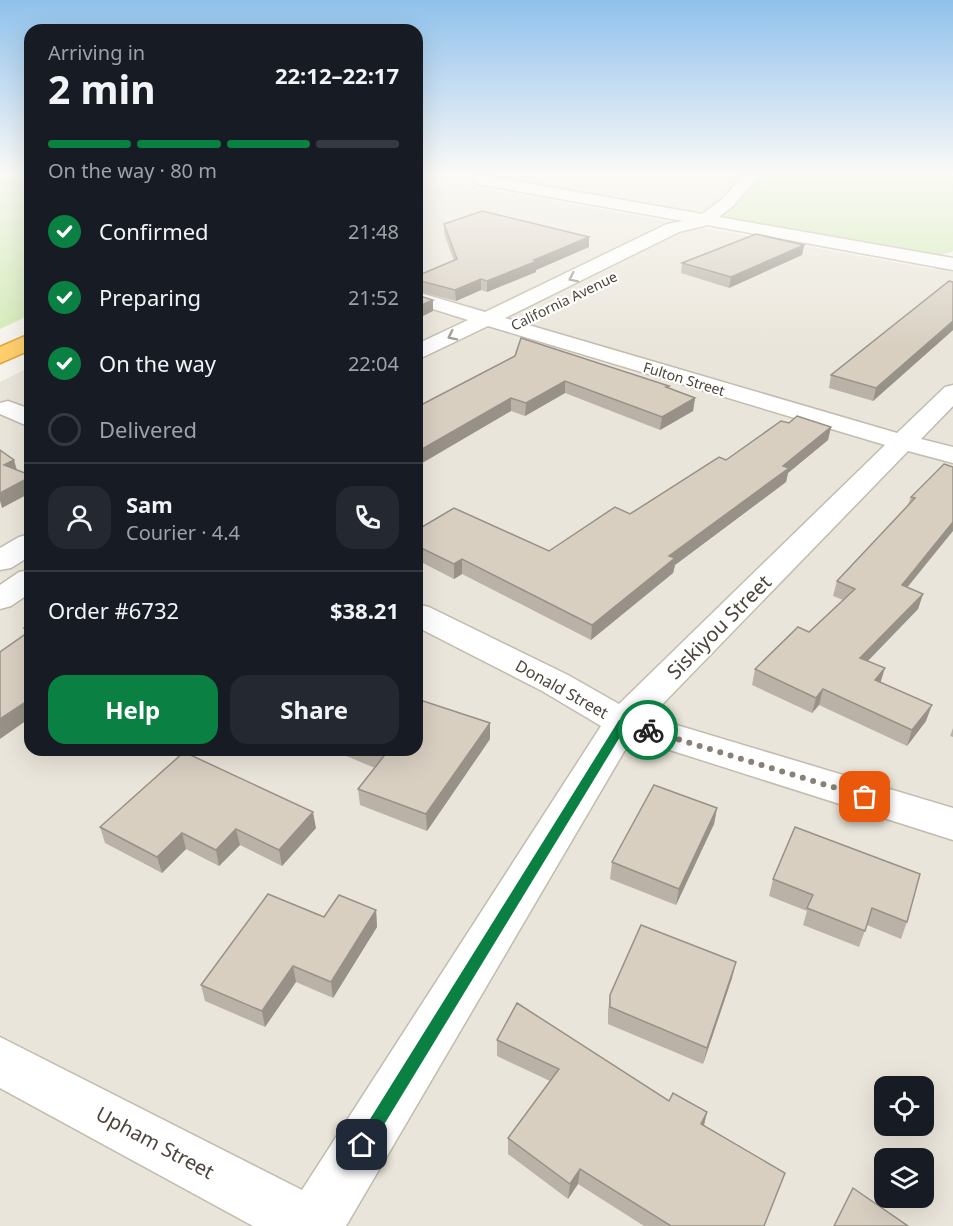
<!DOCTYPE html>
<meta charset="utf-8">
<style>
:root{--surface:#171b24;--page:#242831;--text:#f1f3f6;--muted:#9ea1a6;--line:#363941;--accent:#0b8043}
body{margin:0;font-family:"Noto Sans",sans-serif;background:var(--page);color:var(--text);height:100vh;display:flex;flex-direction:column;font-size:22px;white-space:nowrap}
*{box-sizing:border-box;margin:0}
p{font-size:20px;color:var(--muted)}
.icon{flex:none;width:33px;height:33px;fill:none;stroke:currentColor;stroke-width:2;stroke-linecap:round;stroke-linejoin:round}
.map{position:relative;flex:1;overflow:hidden}
.panel{position:absolute;left:24px;top:24px;width:399px;height:732px;display:flex;flex-direction:column;background:var(--surface);border-radius:18px;box-shadow:0 6px 24px #0002}
.panel>*{flex:none}
.buttons{position:absolute;left:874px;top:1076px;display:grid;gap:12px}
.buttons a{display:grid;place-items:center;width:60px;height:60px;border-radius:12px;background:var(--surface);box-shadow:0 6px 24px #0002;font-size:30px}
.pin{position:absolute;display:grid;place-items:center;width:51px;height:51px;color:#fff;margin:-26px;border-radius:12px;box-shadow:0 3px 9px #0006}
.courier{position:absolute;display:grid;place-items:center;width:60px;height:60px;margin:-30px;border:4px solid #0b8043;border-radius:50%;background:#fff;color:#222;box-shadow:0 2px 8px #0007}
.overview em{font-style:normal;font-weight:700}
.overview div{display:flex;flex-direction:column-reverse}
.overview{display:flex;align-items:center;justify-content:space-between;height:102px;padding:0 24px}
h1{font-size:39px;font-weight:700;line-height:45px}
.bar{display:grid;grid-template-columns:repeat(4,1fr);gap:9px 6px;align-content:center;height:72px;padding:0 24px}
.bar i{height:8px;border-radius:4px;background:var(--line)}
.bar .current{background:var(--accent)}
.bar p{grid-column:span 4}
.line{display:flex;align-items:center;gap:15px;padding:0 24px;border-top:2px solid var(--line)}
.line div{flex:1}
.round{display:grid;place-items:center;flex:none;width:63px;height:63px;border-radius:18px;background:var(--page)}
ol{padding:0 24px;list-style:none}
li{display:flex;align-items:center;gap:18px;height:66px}
li p{margin-inline-start:auto}
li .icon{padding:6px;border-radius:50%;background:var(--accent);color:#fff;stroke-width:4}
li:last-child{color:var(--muted)}
li i{width:33px;height:33px;border:3px solid var(--line);border-radius:50%}
.button{display:flex;gap:12px;margin-top:auto;padding:12px 24px}
.button a{flex:1;height:69px;border-radius:18px;background:var(--accent);color:#fff;font-size:24px;font-weight:700;line-height:69px;text-align:center}
.button a+a{background:var(--page);color:var(--text)}
.map>svg:first-child{display:block}
</style>
<div class="map">
<svg width="953" height="1226" viewBox="0 0 953 1226">
<rect width="100%" height="100%" fill="#f6f3ec"/>
<path fill="#eae5da" fill-rule="evenodd" d="M459,184L933,269L953,262V1226H0V382L30,367V750H417V186ZM885,1086H924V1125H885ZM885,1158H924V1197H885Z"/>
<polygon fill="#efe8d6" points="488,175 953,175 953,251 929,259 478,179"/>
<g fill="#d2eab5">
<polygon points="0,175 30,175 30,315 0,329"/>
<polygon points="741,175 953,175 953,251 929,259 703,221"/>
</g>
<g fill="none" stroke-linecap="round" stroke-linejoin="round">
<g stroke="#c2bbae" stroke-width="3">
<g id="street">
<polygon points="483,175 702,214 721,200 744,175 760,175 733,206 719,217 953,258 953,270 707,225 679,232 505,318 897,433 945,387 953,385 953,406 921,439 953,447 953,463 908,451 650,717 953,808 953,840 632,738 346,1226 253,1226 0,1088 0,1037 302,1190 601,726 542,691 417,627 417,604 429,607 568,675 619,704 885,445 488,326 417,360 417,344 468,320 417,304 417,292 485,312 667,224 683,221 478,184 470,179 473,176"/>
<polygon points="8,401 30,409 30,427 0,414 0,403"/>
<polygon points="30,534 30,556 11,568 0,570 0,548 19,537"/>
<polygon points="30,570 30,593 11,606 0,609 0,585 19,572"/>
</g>
</g>
<g stroke="#e0a43c" stroke-width="3">
<polygon id="highway" points="30,334 30,350 0,363 0,347"/>
</g>
<use href="#street" fill="#fff" fill-rule="evenodd"/>
<use href="#highway" fill="#ffcf6e" fill-rule="evenodd"/>
</g>
<g fill="#bab2a6">
<polygon points="444,224 589,237 589,247 536,270 536,272 487,292 481,290 456,301 417,291 417,276 454,261 444,234"/>
<polygon points="804,245 802,255 729,288 681,273 682,263"/>
<polygon points="953,282 953,330 873,401 829,388 831,375"/>
<polygon points="515,356 669,386 668,388 695,398 693,411 660,430 565,393 525,416 511,411 417,466 417,407"/>
<polygon points="789,423 831,427 828,440 788,473 786,482 675,565 673,573 591,640 462,574 454,579 417,560 417,530 549,551 630,514 726,460"/>
<polygon points="944,464 907,588 923,594 918,609 868,661 881,682 926,721 907,746 819,705 812,713 752,685 755,669 809,632 843,600 833,596 837,581 908,505 911,497"/>
<polygon points="490,723 490,739 427,831 360,805 358,789 375,768 332,750 417,750"/>
<polygon points="953,728 953,737 950,736"/>
<polygon points="717,808 714,824 676,905 610,879 612,862"/>
<polygon points="100,827 316,828 282,866 240,845 219,866 186,849 162,873 105,843"/>
<polygon points="795,827 907,922 901,939 867,925 859,947 803,925 807,911 769,896 773,879"/>
<polygon points="376,910 377,927 333,998 296,982 265,1027 205,1001 201,985 324,917"/>
<polygon points="732,978 703,1064 608,1024 608,1011 610,995"/>
<polygon points="497,1040 669,1101 707,1112 704,1126 779,1188 764,1226 644,1226 578,1184 568,1199 508,1154 508,1138 550,1081 497,1056"/>
</g>
<g fill="#979187">
<polygon points="589,237 589,247 536,270 536,272 487,292 487,281"/>
<polygon points="804,245 802,255 729,288 731,277"/>
<polygon points="481,279 481,290 456,301 455,290"/>
<polygon points="433,300 433,311 417,319 417,307"/>
<polygon points="953,321 953,330 873,401 876,388"/>
<polygon points="565,381 565,393 525,416 526,403"/>
<polygon points="511,398 511,411 417,466 417,452"/>
<polygon points="695,398 693,411 660,430 662,417"/>
<polygon points="831,427 828,440 788,473 786,482 675,565 673,573 591,640 592,625 669,556"/>
<polygon points="14,460 18,474 4,465"/>
<polygon points="30,477 30,493 2,508 0,501 0,493"/>
<polygon points="953,522 953,531 897,600 902,585"/>
<polygon points="462,559 462,574 454,579 454,564"/>
<polygon points="923,594 918,609 856,673 860,658"/>
<polygon points="885,668 880,684 875,680"/>
<polygon points="419,671 420,687 417,690 417,673"/>
<polygon points="823,689 819,705 812,713 816,698"/>
<polygon points="30,699 30,718 0,739 0,719"/>
<polygon points="932,705 926,721 907,746 912,730"/>
<polygon points="490,723 490,739 427,831 426,814"/>
<polygon points="717,808 714,824 676,905 679,889"/>
<polygon points="313,812 316,828 282,866 279,850"/>
<polygon points="236,829 240,845 219,866 216,850"/>
<polygon points="182,833 186,849 162,873 157,857"/>
<polygon points="376,910 377,927 333,998 331,982"/>
<polygon points="736,962 732,978 703,1064 707,1048"/>
<polygon points="293,966 296,982 265,1027 262,1011"/>
<polygon points="707,1112 703,1128 701,1124"/>
<polygon points="580,1169 578,1184 568,1199 570,1184"/>
</g>
<g fill="#d8cfc1" stroke="#979187" stroke-width="1.5">
<polygon points="482,211 589,237 534,260 537,261 487,281 481,279 455,290 417,280 417,276 457,259 444,224"/>
<polygon points="756,234 804,245 731,277 682,263"/>
<polygon points="949,281 953,282 953,321 876,388 831,375"/>
<polygon points="417,295 433,300 417,307"/>
<polygon points="521,338 669,386 666,387 695,398 662,417 565,381 526,403 511,398 417,452 417,407 515,356"/>
<polygon points="797,416 831,427 783,466 789,468 669,556 675,558 592,625 462,559 454,564 417,546 417,530 454,508 549,551 615,507 630,514 719,457 726,460 781,421 789,423"/>
<polygon points="0,450 14,460 4,465 30,475 30,477 0,493"/>
<polygon points="944,464 953,467 953,522 902,585 923,594 860,658 885,668 875,680 932,705 912,730 823,689 816,698 755,669 798,627 809,632 855,589 837,581 915,498 911,497"/>
<polygon points="30,625 30,631 24,628"/>
<polygon points="30,631 30,699 0,719 0,652"/>
<polygon points="417,699 490,723 426,814 358,789 384,756 370,750 417,750"/>
<polygon points="184,752 313,812 279,850 236,829 216,850 182,833 157,857 100,827"/>
<polygon points="654,785 717,808 679,889 612,862"/>
<polygon points="795,827 920,874 907,922 872,908 865,931 807,908 813,895 773,879"/>
<polygon points="268,894 324,917 339,895 376,910 331,982 293,966 262,1011 201,985"/>
<polygon points="641,925 736,962 707,1048 610,1007 610,995"/>
<polygon points="517,1003 669,1101 673,1093 707,1112 701,1124 785,1173 764,1226 671,1226 580,1169 570,1184 508,1138 559,1069 497,1040"/>
<polygon points="853,1188 908,1226 834,1226"/>
</g>
<defs><path id="oneway-chevron" d="M-2-3.5L2.5 0L-2 3.5" fill="none" stroke-width="1.6" stroke-linecap="round" stroke-linejoin="round" transform="scale(1.5)"/></defs>
<g stroke="#9c9892">
<use href="#oneway-chevron" transform="translate(573 278) rotate(154)"/>
<use href="#oneway-chevron" transform="translate(452 336) rotate(154)"/>
</g>
<linearGradient id="sky" x2="0" y2="1"><stop stop-color="#8fc1ec"/><stop offset="0.5" stop-color="#fbfaf6"/><stop offset="1" stop-color="#fbfaf6" stop-opacity="0"/></linearGradient>
<rect width="953" height="347" fill="url(#sky)"/>
<polygon fill="#0b8043" points="623,719 653,730 648,734 626,727 368,1151 362,1154 357,1151 354,1145 357,1140 619,720"/>
<g fill="none" stroke-linecap="round" stroke-linejoin="round">
<polyline stroke="#878178" stroke-width="6" stroke-dasharray="0 10.8" points="648,730 865,797"/>
</g>
<g text-anchor="middle" stroke-width="4.5" stroke-linejoin="round" paint-order="stroke">
<g font-size="14" fill="#4b4439" stroke="#fff">
<text transform="translate(564 301) rotate(-26)" y="5">California Avenue</text>
<text transform="translate(684 379) rotate(17)" y="5">Fulton Street</text>
</g>
<g font-size="16" fill="#4b4439" stroke="#fff">
<text transform="translate(562 689) rotate(29)" y="6">Donald Street</text>
</g>
<g font-size="20" fill="#4b4439" stroke="#fff">
<text transform="translate(719 627) rotate(-45)" y="7">Siskiyou Street</text>
<text transform="translate(155 1143) rotate(28)" y="7">Upham Street</text>
</g>
</g>
</svg>
<div class="buttons">
<a><svg class="icon" aria-label="locate" viewBox="0 0 24 24"><circle cx="12" cy="12" r="6"/><path d="M12 2v4M12 18v4M2 12h4M18 12h4"/></svg></a>
<a><svg class="icon" aria-label="layers" viewBox="0 0 24 24"><path d="M12 4l9 5-9 5-9-5zM3 14l9 5 9-5"/></svg></a>
</div>
<div class="pin" style="left:865px;top:797px;background:#ea580c"><svg class="icon" aria-label="bag" viewBox="0 0 24 24"><path d="M5 8h14l-1 12H6zM9 8a3 3 0 0 1 6 0"/></svg></div>
<div class="pin" style="left:362px;top:1145px;background:#1f2937"><svg class="icon" aria-label="home" viewBox="0 0 24 24"><path d="M3 11l9-7 9 7M6 9v11h12V9"/></svg></div>
<div class="courier" style="left:648px;top:730px"><svg class="icon" aria-label="bike" viewBox="0 0 24 24"><circle cx="6" cy="16" r="4"/><circle cx="18" cy="16" r="4"/><path d="M6 16l4-8h5l3 8M10 8l3 8H6M13 5h3"/></svg></div>
<section class="panel">
<div class="overview"><div><h1>2 min</h1><p>Arriving in</p></div><em>22:12–22:17</em></div>
<div class="bar"><i class="current"></i><i class="current"></i><i class="current"></i><i></i><p>On the way · 80 m</p></div>
<ol>
<li><svg class="icon" aria-label="check" viewBox="0 0 24 24"><path d="M5 12l5 5 9-10"/></svg>Confirmed<p>21:48</p></li>
<li><svg class="icon" aria-label="check" viewBox="0 0 24 24"><path d="M5 12l5 5 9-10"/></svg>Preparing<p>21:52</p></li>
<li><svg class="icon" aria-label="check" viewBox="0 0 24 24"><path d="M5 12l5 5 9-10"/></svg>On the way<p>22:04</p></li>
<li><i></i>Delivered</li>
</ol>
<div class="line" style="height:108px"><a class="round"><svg class="icon" aria-label="person" viewBox="0 0 24 24"><circle cx="12" cy="8" r="4"/><path d="M4 21q1-7 8-7t8 7"/></svg></a><div><b>Sam</b><p>Courier · 4.4</p></div><a class="round"><svg class="icon" aria-label="phone" viewBox="0 0 24 24"><path d="M5 4h4l2 5-3 2q2 4 5 5l2-3 5 2v4C11 20 4 13 5 4z"/></svg></a></div>
<div class="line" style="height:78px"><div>Order #6732</div><b>$38.21</b></div>
<div class="button"><a>Help</a><a>Share</a></div>
</section>
</div>
